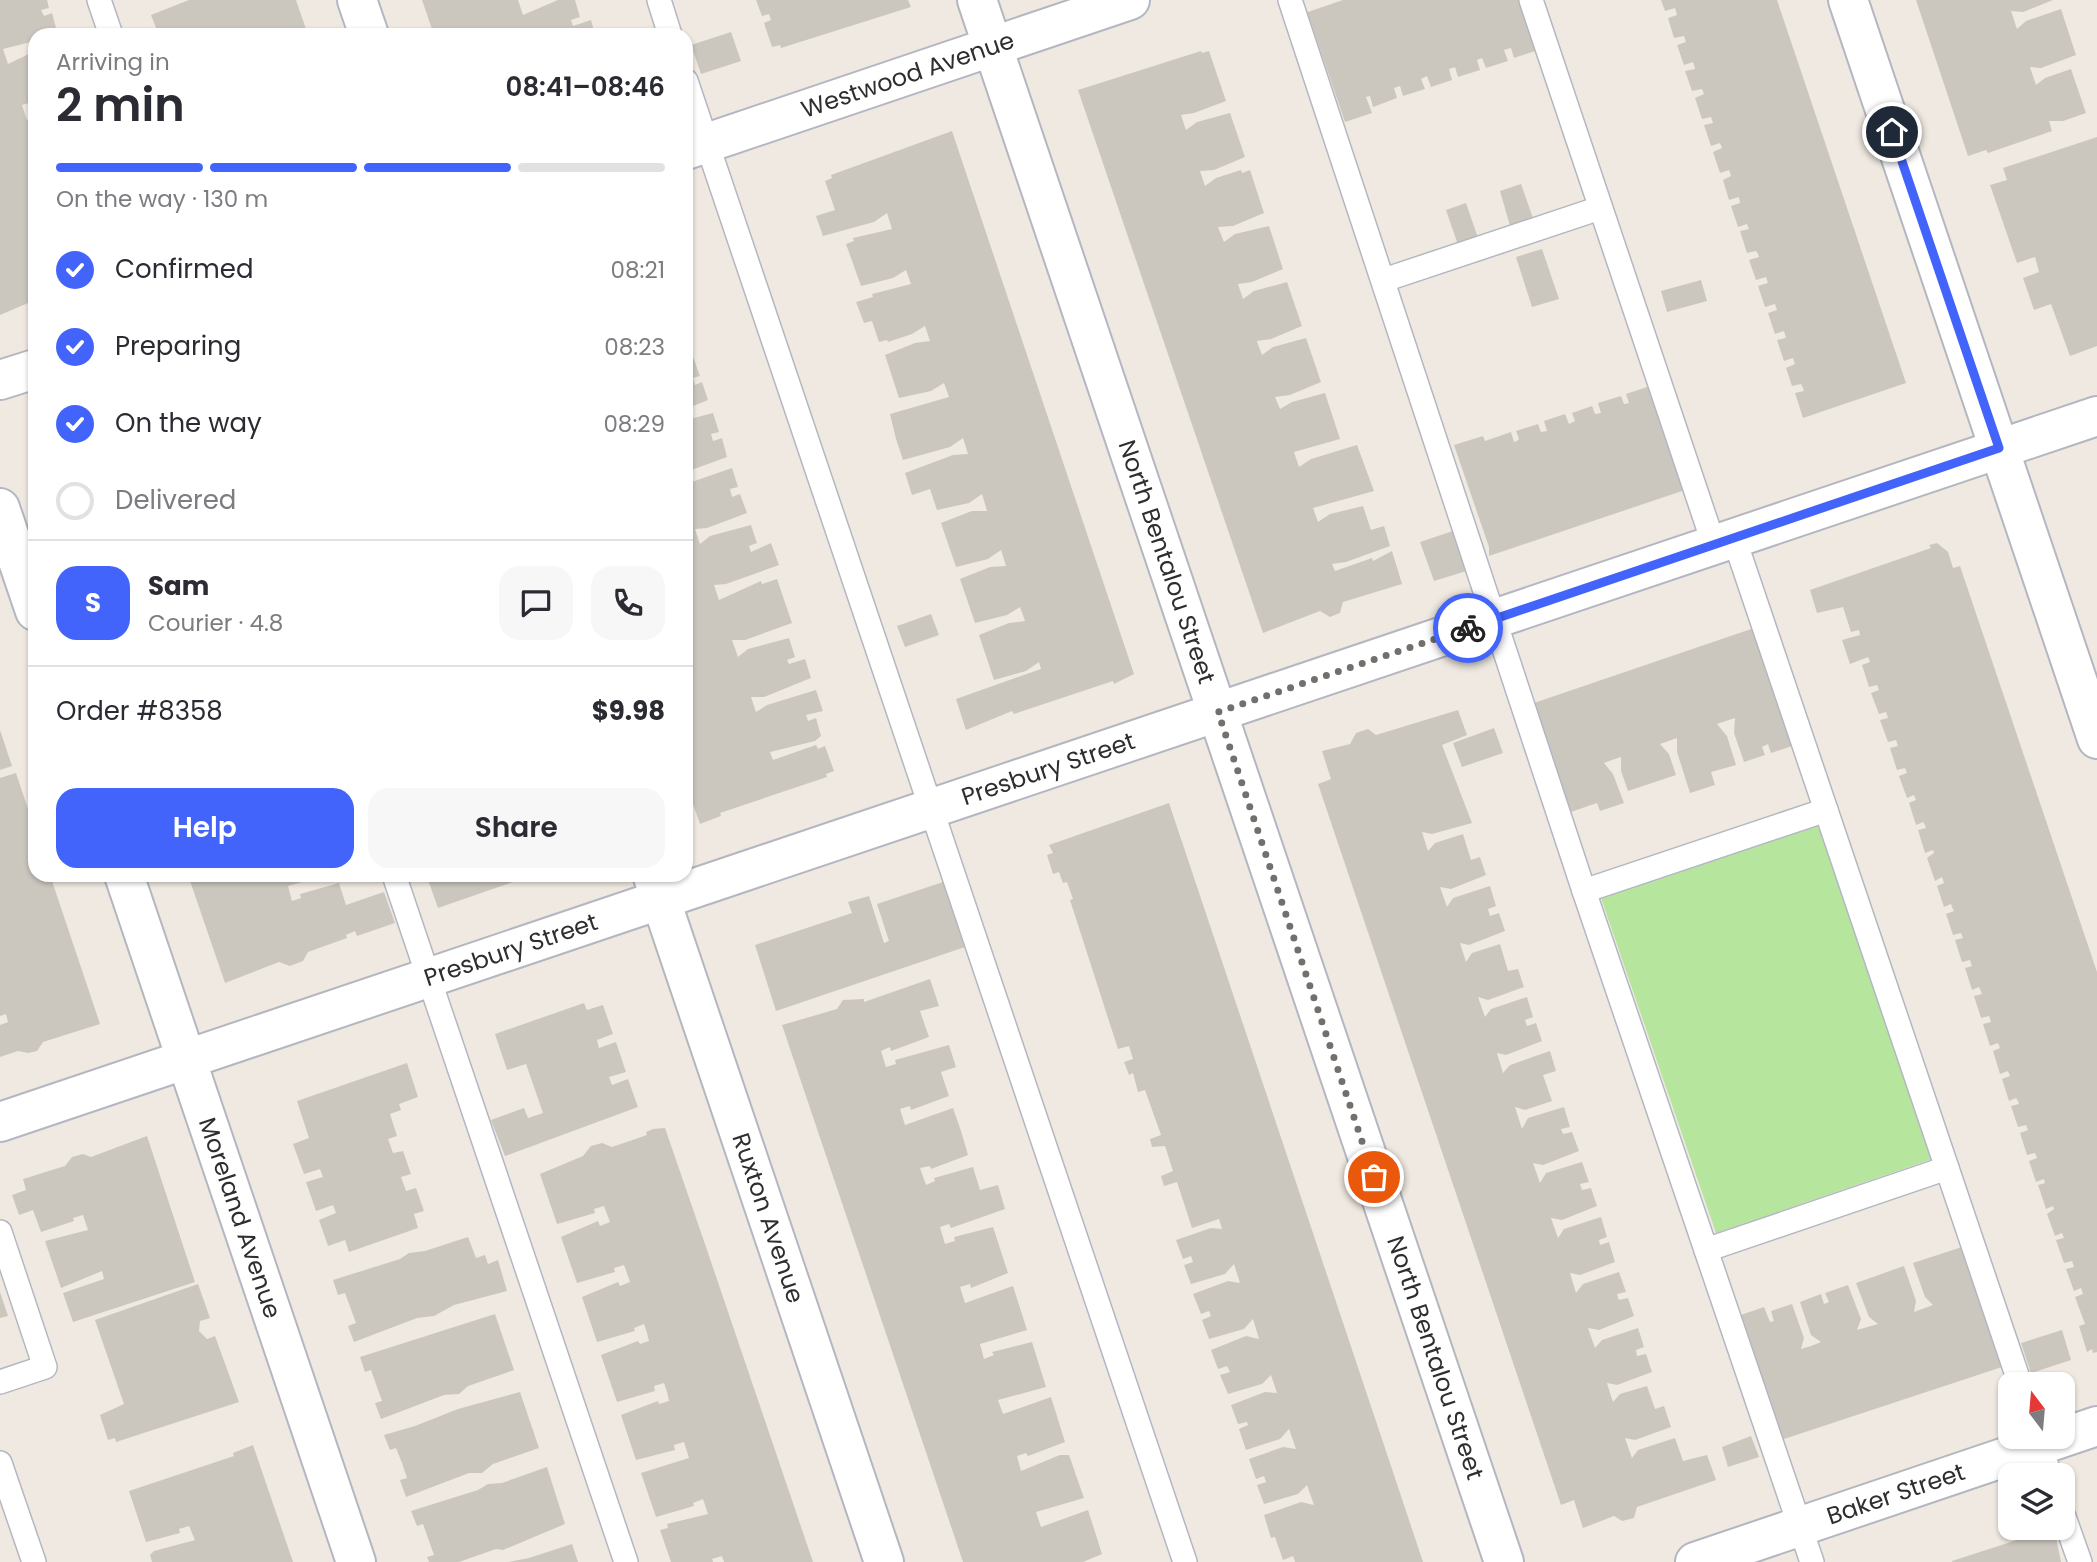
<!DOCTYPE html>
<meta charset="utf-8">
<style>
:root{--surface:#fff;--page:#f7f7f7;--text:#2b2b33;--muted:#7c7c81;--line:#e1e1e2;--accent:#4264fb}
body{margin:0;font-family:Poppins,sans-serif;background:var(--page);color:var(--text);height:100vh;display:flex;flex-direction:column;font-size:26px;white-space:nowrap}
*{box-sizing:border-box;margin:0}
p{font-size:23px;color:var(--muted)}
.icon{flex:none;width:38px;height:38px;fill:none;stroke:currentColor;stroke-width:2;stroke-linecap:round;stroke-linejoin:round}
.map{position:relative;flex:1;overflow:hidden}
.side{position:absolute;left:28px;top:28px;width:665px;height:854px;display:flex;flex-direction:column;background:var(--surface);border-radius:21px;box-shadow:0 2px 5px #0004}
.side>*{flex:none}
.needle{width:46px;rotate:344deg}
.buttons{position:absolute;left:1998px;top:1372px;display:grid;gap:14px}
.buttons a{display:grid;place-items:center;width:77px;height:77px;border-radius:14px;background:var(--surface);box-shadow:0 2px 5px #0004;font-size:35px}
.pin{position:absolute;display:grid;place-items:center;width:60px;height:60px;color:#fff;margin:-30px;border:4px solid #fff;border-radius:50%;box-shadow:0 2px 7px #0007}
.courier{position:absolute;display:grid;place-items:center;width:70px;height:70px;margin:-35px;border:5px solid #4264fb;border-radius:50%;background:#fff;color:#222;box-shadow:0 2px 9px #0007}
.summary em{font-style:normal;font-weight:600}
.summary div{display:flex;flex-direction:column-reverse}
.summary{display:flex;align-items:center;justify-content:space-between;height:119px;padding:0 28px}
h1{font-size:46px;font-weight:600;line-height:52px}
.bar{display:grid;grid-template-columns:repeat(4,1fr);gap:10px 7px;align-content:center;height:84px;padding:0 28px}
.bar i{height:9px;border-radius:5px;background:var(--line)}
.bar .selected{background:var(--accent)}
.bar p{grid-column:span 4}
.line{display:flex;align-items:center;gap:18px;padding:0 28px;border-top:2px solid var(--line)}
.line div{flex:1}
.round{display:grid;place-items:center;flex:none;width:74px;height:74px;border-radius:21px;background:var(--page)}
ol{padding:0 28px;list-style:none}
li{display:flex;align-items:center;gap:21px;height:77px}
li p{margin-inline-start:auto}
li .icon{padding:7px;border-radius:50%;background:var(--accent);color:#fff;stroke-width:4}
li:last-child{color:var(--muted)}
li i{width:38px;height:38px;border:4px solid var(--line);border-radius:50%}
.action{display:flex;gap:14px;margin-top:auto;padding:14px 28px}
.action a{flex:1;height:80px;border-radius:21px;background:var(--accent);color:#fff;font-size:28px;font-weight:600;line-height:80px;text-align:center}
.action a+a{background:var(--page);color:var(--text)}
.map>svg:first-child{display:block}
</style>
<div class="map">
<svg width="2097" height="1562" viewBox="0 0 2097 1562">
<rect width="100%" height="100%" fill="#efe9e1"/>
<polygon fill="#b6e59e" points="1820,820 1935,1158 1716,1233 1600,895"/>
<g fill="#cbc7bf">
<polygon points="0,0 47,0 49,8 41,10 44,16 52,13 57,32 35,35 35,41 3,49 8,64 35,51 35,105 32,102 22,105 27,120 35,117 35,300 0,315"/>
<polygon points="189,0 296,0 308,35 158,33 151,15"/>
<polygon points="422,0 518,0 523,15 558,0 575,0 580,17 571,20 573,26 591,20 595,35 434,35"/>
<polygon points="756,0 908,0 911,7 781,48 780,45 772,47 764,23 771,20 769,14 762,16"/>
<polygon points="1343,0 1521,0 1538,50 1514,58 1511,48 1504,50 1508,61 1486,68 1482,58 1477,60 1480,70 1458,77 1455,67 1449,69 1452,80 1431,87 1427,76 1421,79 1425,89 1403,96 1400,86 1394,88 1397,98 1373,107 1370,96 1366,97 1372,113 1345,122 1310,20 1307,21 1305,13"/>
<polygon points="1661,0 1777,0 1906,383 1803,418 1795,393 1804,391 1803,388 1801,384 1792,386 1786,368 1795,364 1793,358 1784,361 1777,340 1786,338 1784,331 1775,334 1768,313 1777,310 1775,304 1765,307 1758,286 1768,283 1766,277 1756,280 1749,260 1759,257 1758,254 1756,251 1747,253 1740,231 1749,229 1747,224 1738,227 1731,206 1740,203 1739,197 1729,200 1723,180 1731,176 1729,170 1720,173 1713,152 1722,148 1720,143 1711,146 1704,125 1713,123 1711,117 1702,119 1695,98 1704,94 1702,89 1692,91 1685,71 1695,69 1694,65 1693,62 1684,65 1677,45 1686,42 1684,36 1674,38 1668,18 1677,15 1675,8 1665,11"/>
<polygon points="1916,0 2053,0 2023,12 2011,11 2017,29 2026,21 2061,9 2076,55 2041,68 2030,67 2036,85 2045,78 2071,69 2086,113 2063,121 2049,121 2052,131 1988,153 1986,150 1968,156"/>
<polygon points="731,32 741,61 701,74 691,45"/>
<polygon points="1201,51 1202,53 1209,51 1226,101 1194,113 1181,115 1186,130 1197,122 1230,113 1245,157 1214,170 1200,171 1205,186 1216,178 1241,170 1242,173 1250,170 1264,213 1233,226 1218,227 1224,242 1235,234 1269,226 1283,269 1252,282 1238,284 1243,299 1254,291 1287,282 1302,326 1271,339 1257,341 1259,347 1262,355 1273,347 1306,338 1321,382 1290,395 1275,397 1280,409 1292,402 1325,393 1340,439 1294,452 1299,467 1311,459 1357,445 1374,491 1313,508 1318,522 1330,514 1363,506 1371,530 1384,526 1390,546 1346,562 1332,564 1335,571 1372,558 1373,561 1392,551 1402,584 1343,602 1340,613 1330,617 1320,611 1263,633 1078,90"/>
<polygon points="952,131 1134,674 1114,684 1113,681 1014,714 1012,711 966,730 956,699 1041,669 1039,662 1026,671 994,680 979,635 1009,623 1025,621 1020,607 1007,615 975,623 960,579 990,567 1006,566 1001,550 988,559 956,567 941,523 972,511 987,511 982,494 969,503 937,510 930,489 912,495 905,473 953,455 968,454 963,438 950,447 903,460 896,439 890,414 949,397 944,383 931,391 899,398 885,355 915,343 930,341 925,326 912,334 888,342 887,340 879,342 872,321 864,323 856,302 873,297 872,294 911,284 906,270 893,278 861,286 846,244 854,241 853,238 892,229 887,213 874,222 823,236 816,216 835,210 825,181 832,178 831,175"/>
<polygon points="2097,137 2097,346 2070,356 2051,304 2034,310 2023,278 2039,272 2035,257 2017,263 1990,185 2007,180 2003,168"/>
<polygon points="1521,184 1533,218 1510,226 1500,191"/>
<polygon points="1466,203 1478,238 1458,245 1446,210"/>
<polygon points="1542,249 1559,299 1532,307 1516,257"/>
<polygon points="1701,280 1707,301 1667,312 1661,291"/>
<polygon points="693,357 700,376 693,378 695,385 702,382 708,400 686,409 686,360"/>
<polygon points="1653,385 1691,488 1489,556 1489,547 1454,445 1483,436 1485,441 1511,432 1514,442 1517,441 1519,439 1516,431 1538,424 1541,432 1547,431 1544,421 1565,414 1569,424 1575,421 1572,413 1592,406 1595,414 1601,413 1598,403 1621,396 1624,404 1629,403 1626,394"/>
<polygon points="713,413 719,432 711,434 713,441 722,438 727,457 686,472 686,420"/>
<polygon points="732,468 738,487 730,489 732,497 740,494 747,513 707,528 695,529 700,544 710,536 751,525 757,543 749,546 751,552 771,543 779,565 726,584 714,585 719,600 761,581 762,584 777,579 792,623 745,640 732,640 738,657 748,649 789,638 795,657 787,660 789,664 805,659 811,678 764,697 751,697 756,712 767,705 816,690 823,711 806,715 808,721 816,718 821,736 815,741 770,752 773,760 816,745 818,749 825,746 834,771 826,774 827,777 720,813 721,816 700,824 686,784 686,484"/>
<polygon points="1459,529 1473,569 1434,581 1420,542"/>
<polygon points="1937,543 1948,552 1953,568 1960,566 2097,972 2097,1352 2093,1353 2092,1349 2087,1352 2079,1326 2085,1324 2075,1297 2083,1294 2081,1288 2074,1291 2066,1269 2074,1267 2072,1261 2064,1263 2056,1240 2064,1238 2062,1233 2055,1236 2047,1214 2054,1209 2053,1206 2046,1209 2038,1185 2045,1183 2044,1179 2036,1182 2029,1161 2037,1158 2035,1153 2027,1155 2020,1133 2028,1130 2026,1125 2018,1127 2011,1106 2019,1104 2018,1101 2016,1098 2009,1101 2002,1079 2010,1076 2008,1071 2000,1074 1993,1051 2000,1048 1998,1043 1990,1046 1983,1024 1991,1022 1989,1016 1981,1018 1974,996 1982,994 1979,987 1972,990 1965,968 1972,966 1970,960 1962,962 1955,940 1963,938 1961,933 1953,935 1946,914 1954,911 1952,907 1951,904 1944,907 1937,886 1944,883 1942,877 1935,881 1927,858 1934,853 1933,850 1925,853 1918,830 1926,828 1925,825 1923,822 1916,825 1909,803 1916,800 1914,795 1907,798 1899,776 1907,773 1905,768 1897,770 1890,748 1898,746 1896,740 1888,742 1880,720 1888,718 1886,712 1879,714 1871,693 1879,690 1877,685 1869,687 1862,665 1870,662 1868,657 1850,664 1842,640 1860,635 1859,630 1851,632 1843,607 1817,613 1810,590 1931,548 1929,545"/>
<polygon points="931,614 939,635 905,647 897,626"/>
<polygon points="1757,627 1795,745 1771,753 1768,744 1762,747 1765,755 1744,762 1734,733 1735,718 1717,724 1727,736 1736,765 1711,772 1715,785 1690,793 1677,752 1677,738 1660,744 1669,754 1676,775 1628,791 1621,771 1621,757 1612,760 1604,763 1613,774 1624,803 1600,811 1597,803 1568,813 1528,705"/>
<polygon points="1458,710 1467,735 1442,745 1472,823 1432,834 1422,832 1428,851 1435,843 1463,834 1471,860 1480,857 1486,875 1451,889 1440,887 1447,907 1453,898 1490,886 1496,906 1488,909 1490,916 1499,913 1505,931 1469,945 1460,943 1466,962 1472,953 1500,944 1508,971 1518,969 1524,987 1488,1000 1478,997 1485,1017 1491,1009 1527,997 1533,1017 1525,1020 1527,1026 1536,1023 1542,1041 1506,1055 1497,1053 1503,1073 1510,1065 1550,1051 1556,1071 1543,1075 1552,1101 1525,1110 1515,1107 1522,1129 1528,1118 1564,1107 1570,1127 1561,1129 1563,1134 1572,1132 1579,1151 1543,1165 1533,1163 1540,1183 1546,1173 1582,1162 1589,1182 1580,1184 1582,1190 1591,1188 1597,1206 1562,1220 1551,1218 1558,1238 1564,1229 1601,1217 1607,1237 1599,1240 1600,1245 1609,1242 1615,1262 1580,1275 1570,1273 1576,1293 1583,1284 1619,1272 1626,1292 1617,1294 1619,1300 1628,1298 1634,1316 1599,1330 1588,1328 1595,1348 1602,1340 1638,1328 1644,1347 1636,1350 1637,1356 1646,1354 1652,1372 1617,1385 1607,1383 1610,1393 1613,1402 1620,1394 1647,1386 1655,1409 1664,1406 1671,1427 1635,1440 1625,1438 1632,1458 1638,1450 1675,1438 1683,1461 1707,1455 1716,1480 1637,1507 1634,1518 1622,1521 1614,1516 1583,1528 1574,1500 1561,1505 1318,784 1331,779 1322,751 1350,744 1356,733 1368,729 1376,735"/>
<polygon points="1494,728 1503,753 1462,767 1453,743"/>
<polygon points="0,730 12,766 0,770"/>
<polygon points="16,773 35,830 35,875 50,875 100,1024 43,1042 37,1051 28,1053 18,1051 0,1057 0,1025 8,1022 6,1014 0,1016 0,778"/>
<polygon points="1169,803 1391,1466 1423,1562 1295,1562 1293,1556 1283,1560 1275,1537 1271,1538 1264,1515 1301,1502 1314,1505 1307,1485 1298,1494 1264,1504 1257,1485 1266,1482 1264,1476 1256,1479 1249,1459 1283,1447 1296,1449 1289,1429 1280,1439 1246,1450 1239,1429 1248,1425 1247,1422 1238,1424 1231,1405 1265,1392 1277,1393 1271,1375 1262,1384 1228,1394 1220,1375 1230,1372 1227,1366 1218,1369 1211,1350 1246,1336 1259,1339 1253,1319 1244,1329 1209,1339 1202,1320 1211,1316 1209,1311 1201,1314 1193,1294 1228,1281 1240,1283 1234,1264 1225,1274 1191,1284 1184,1265 1193,1262 1191,1256 1183,1259 1176,1240 1211,1228 1222,1229 1219,1219 1192,1228 1177,1182 1164,1186 1161,1176 1173,1171 1165,1146 1152,1147 1150,1139 1161,1135 1145,1090 1138,1092 1133,1073 1129,1075 1124,1062 1133,1059 1129,1046 1118,1049 1070,900 1073,899 1067,882 1063,883 1059,872 1053,874 1047,855 1053,853 1049,845"/>
<polygon points="188,875 327,875 288,886 292,901 301,898 300,894 339,883 346,905 384,892 395,923 357,936 355,931 346,935 347,938 308,952 303,961 290,966 279,962 225,983"/>
<polygon points="432,875 440,876 533,875 438,908 427,877"/>
<polygon points="946,881 968,946 776,1011 755,945 852,913 848,902 869,896 884,943 889,941 877,904"/>
<polygon points="930,979 939,1006 920,1011 929,1037 891,1051 890,1047 881,1051 886,1067 896,1064 895,1060 949,1045 956,1067 941,1072 949,1096 911,1110 910,1106 900,1109 905,1125 953,1108 961,1131 968,1155 931,1169 930,1166 920,1168 926,1185 935,1181 934,1178 973,1167 980,1190 998,1185 1005,1209 951,1228 949,1224 940,1227 945,1244 955,1241 954,1237 993,1227 1008,1273 971,1288 970,1284 960,1287 965,1303 1013,1286 1027,1330 980,1344 984,1359 994,1355 992,1352 1032,1342 1046,1387 998,1400 1003,1414 1051,1397 1065,1442 1028,1456 1026,1453 1017,1456 1021,1471 1060,1455 1069,1455 1084,1498 1036,1512 1041,1527 1088,1510 1102,1554 1083,1562 963,1562 782,1025 837,1009 843,1000 864,999 864,1002"/>
<polygon points="584,1003 587,1010 603,1005 613,1034 597,1040 599,1048 616,1042 626,1072 609,1077 612,1085 628,1079 638,1107 505,1156 491,1120 524,1108 528,1118 543,1113 526,1064 507,1070 495,1034"/>
<polygon points="407,1063 418,1097 399,1104 401,1110 390,1114 397,1136 388,1139 393,1153 403,1151 411,1174 401,1177 406,1191 416,1188 424,1211 414,1214 418,1228 349,1252 345,1240 328,1246 319,1220 336,1213 333,1205 316,1211 306,1182 323,1177 320,1169 304,1174 293,1144 309,1138 297,1101"/>
<polygon points="665,1128 706,1247 813,1562 724,1562 722,1556 712,1559 713,1562 671,1562 660,1530 668,1528 667,1524 708,1514 703,1499 693,1503 694,1506 656,1517 641,1473 689,1458 684,1442 674,1445 675,1450 636,1460 621,1415 658,1401 659,1404 669,1401 667,1392 664,1383 654,1386 655,1391 617,1402 601,1355 638,1341 640,1344 649,1341 647,1333 644,1324 634,1328 635,1331 597,1342 582,1297 618,1282 620,1286 630,1282 624,1265 614,1268 615,1272 577,1283 561,1237 598,1221 600,1226 610,1222 604,1206 594,1209 595,1213 557,1224 540,1174 583,1156 591,1146 602,1143 612,1147 647,1135 646,1132 653,1129"/>
<polygon points="147,1136 195,1282 73,1322 63,1293 104,1279 102,1271 61,1288 45,1241 88,1230 83,1215 73,1218 74,1221 41,1232 33,1210 19,1215 12,1195 26,1190 23,1179 65,1166 72,1157 83,1154 91,1157"/>
<polygon points="468,1237 476,1258 485,1255 488,1264 498,1260 507,1291 454,1305 434,1316 417,1318 354,1342 348,1326 356,1323 345,1293 338,1295 333,1280 400,1259 409,1253 425,1251"/>
<polygon points="1965,1246 2005,1366 1778,1441 1738,1316 1764,1307 1770,1322 1774,1321 1771,1311 1792,1304 1804,1338 1801,1349 1811,1346 1821,1342 1811,1335 1800,1302 1821,1294 1824,1304 1829,1302 1825,1293 1848,1285 1861,1319 1857,1330 1878,1324 1869,1317 1856,1283 1904,1266 1916,1301 1914,1312 1933,1305 1925,1297 1913,1263"/>
<polygon points="198,1284 210,1318 200,1321 199,1331 207,1339 215,1336 239,1402 116,1442 115,1438 108,1440 100,1415 124,1404 95,1320"/>
<polygon points="0,1292 8,1316 0,1318"/>
<polygon points="495,1314 514,1370 468,1386 459,1394 444,1395 381,1419 375,1403 382,1401 371,1370 365,1372 360,1357"/>
<polygon points="2062,1330 2071,1360 2031,1373 2021,1343"/>
<polygon points="520,1392 539,1448 493,1464 482,1473 469,1473 406,1497 400,1480 407,1478 402,1463 396,1448 390,1450 384,1435 415,1426 458,1409"/>
<polygon points="1751,1436 1759,1457 1728,1467 1722,1447"/>
<polygon points="253,1445 293,1562 152,1562 150,1555 154,1551 195,1540 189,1526 179,1529 180,1533 146,1542 129,1491 234,1456 233,1453"/>
<polygon points="547,1467 565,1524 503,1550 496,1549 459,1562 429,1562 427,1557 434,1555 423,1524 417,1526 411,1511 478,1490 488,1484 502,1483"/>
<polygon points="2054,1528 2061,1562 1952,1562 1952,1561"/>
<polygon points="572,1544 578,1562 508,1562 529,1558"/>
</g>
<g fill="none" stroke-linecap="round" stroke-linejoin="round">
<g stroke="#b4b7c1" stroke-width="26">
<g id="service">
<polyline points="99,0 111,35"/>
<polyline points="659,0 670,35"/>
<polyline points="1290,0 1584,891 1812,1562"/>
<polyline points="1531,0 1714,545"/>
<polyline points="686,81 1185,1562"/>
<polyline points="1384,280 1600,208"/>
<polyline points="1734,538 2020,1384"/>
<polyline points="394,875 626,1562"/>
<polyline points="1584,891 1826,810"/>
<polyline points="0,1232 45,1367 0,1382"/>
<polyline points="1706,1250 1947,1168"/>
<polyline points="2037,1437 2050,1475"/>
<polyline points="0,1463 34,1562"/>
<polyline points="2063,1514 2080,1562"/>
</g>
</g>
<g stroke="#b4b7c1" stroke-width="42">
<g id="minor">
<polyline points="357,0 369,35"/>
<polyline points="1848,0 2097,739"/>
<path id="s1" d="M686,150L1130,0"/>
<polyline points="0,380 35,369"/>
<polyline points="0,508 35,611"/>
<path id="s2" d="M124,875L356,1562"/>
<path id="s3" d="M653,877L884,1562"/>
<path id="s4" d="M0,1122L2097,416"/>
</g>
</g>
<g stroke="#b4b7c1" stroke-width="42">
<g id="tertiary">
<path id="s5" d="M977,0L1504,1562"/>
<path id="s6" d="M1695,1562L2097,1426"/>
</g>
</g>
<use href="#service" stroke="#fff" stroke-width="23"/>
<use href="#minor" stroke="#fff" stroke-width="38"/>
<use href="#tertiary" stroke="#fff" stroke-width="38"/>
</g>
<g fill="none" stroke-linecap="round" stroke-linejoin="round">
<polyline stroke="#726f6d" stroke-width="7" stroke-dasharray="0 12.6" points="1374,1177 1218,712 1468,628"/>
<polyline stroke="#4264fb" stroke-width="9" points="1468,628 1999,448 1892,132"/>
</g>
<g text-anchor="middle" stroke-width="7" stroke-linejoin="round" paint-order="stroke">
<g font-size="24" fill="#2e2e2e" stroke="#fff">
<text dy="8" stroke="none"><textPath href="#s1" startOffset="234">Westwood Avenue</textPath></text>
<text dy="8" stroke="none"><textPath href="#s5" startOffset="593">North Bentalou Street</textPath></text>
<text dy="8" stroke="none"><textPath href="#s4" startOffset="1106">Presbury Street</textPath></text>
<text dy="8" stroke="none"><textPath href="#s4" startOffset="539">Presbury Street</textPath></text>
<text dy="8" stroke="none"><textPath href="#s2" startOffset="362">Moreland Avenue</textPath></text>
<text dy="8" stroke="none"><textPath href="#s3" startOffset="360">Ruxton Avenue</textPath></text>
<text dy="8" stroke="none"><textPath href="#s5" startOffset="1433">North Bentalou Street</textPath></text>
<text dy="8" stroke="none"><textPath href="#s6" startOffset="212">Baker Street</textPath></text>
</g>
</g>
</svg>
<div class="buttons">
<a><svg class="needle" viewBox="-14 -14 28 28"><path d="M0-13l5 13h-10z" fill="#e53935"/><path d="M0 13l5-13h-10z" fill="#7c7c81"/></svg></a>
<a><svg class="icon" aria-label="layers" viewBox="0 0 24 24"><path d="M12 4l9 5-9 5-9-5zM3 14l9 5 9-5"/></svg></a>
</div>
<div class="pin" style="left:1374px;top:1177px;background:#ea580c"><svg class="icon" aria-label="bag" viewBox="0 0 24 24"><path d="M5 8h14l-1 12H6zM9 8a3 3 0 0 1 6 0"/></svg></div>
<div class="pin" style="left:1892px;top:132px;background:#1f2937"><svg class="icon" aria-label="home" viewBox="0 0 24 24"><path d="M3 11l9-7 9 7M6 9v11h12V9"/></svg></div>
<div class="courier" style="left:1468px;top:628px"><svg class="icon" aria-label="bike" viewBox="0 0 24 24"><circle cx="6" cy="16" r="4"/><circle cx="18" cy="16" r="4"/><path d="M6 16l4-8h5l3 8M10 8l3 8H6M13 5h3"/></svg></div>
<section class="side">
<div class="summary"><div><h1>2 min</h1><p>Arriving in</p></div><em>08:41–08:46</em></div>
<div class="bar"><i class="selected"></i><i class="selected"></i><i class="selected"></i><i></i><p>On the way · 130 m</p></div>
<ol>
<li><svg class="icon" aria-label="check" viewBox="0 0 24 24"><path d="M5 12l5 5 9-10"/></svg>Confirmed<p>08:21</p></li>
<li><svg class="icon" aria-label="check" viewBox="0 0 24 24"><path d="M5 12l5 5 9-10"/></svg>Preparing<p>08:23</p></li>
<li><svg class="icon" aria-label="check" viewBox="0 0 24 24"><path d="M5 12l5 5 9-10"/></svg>On the way<p>08:29</p></li>
<li><i></i>Delivered</li>
</ol>
<div class="line" style="height:126px"><b class="round" style="background:var(--accent);color:#fff">S</b><div><b>Sam</b><p>Courier · 4.8</p></div><a class="round"><svg class="icon" aria-label="chat" viewBox="0 0 24 24"><path d="M4 5h16v11H9l-5 4z"/></svg></a><a class="round"><svg class="icon" aria-label="phone" viewBox="0 0 24 24"><path d="M5 4h4l2 5-3 2q2 4 5 5l2-3 5 2v4C11 20 4 13 5 4z"/></svg></a></div>
<div class="line" style="height:91px"><div>Order #8358</div><b>$9.98</b></div>
<div class="action"><a>Help</a><a>Share</a></div>
</section>
</div>
